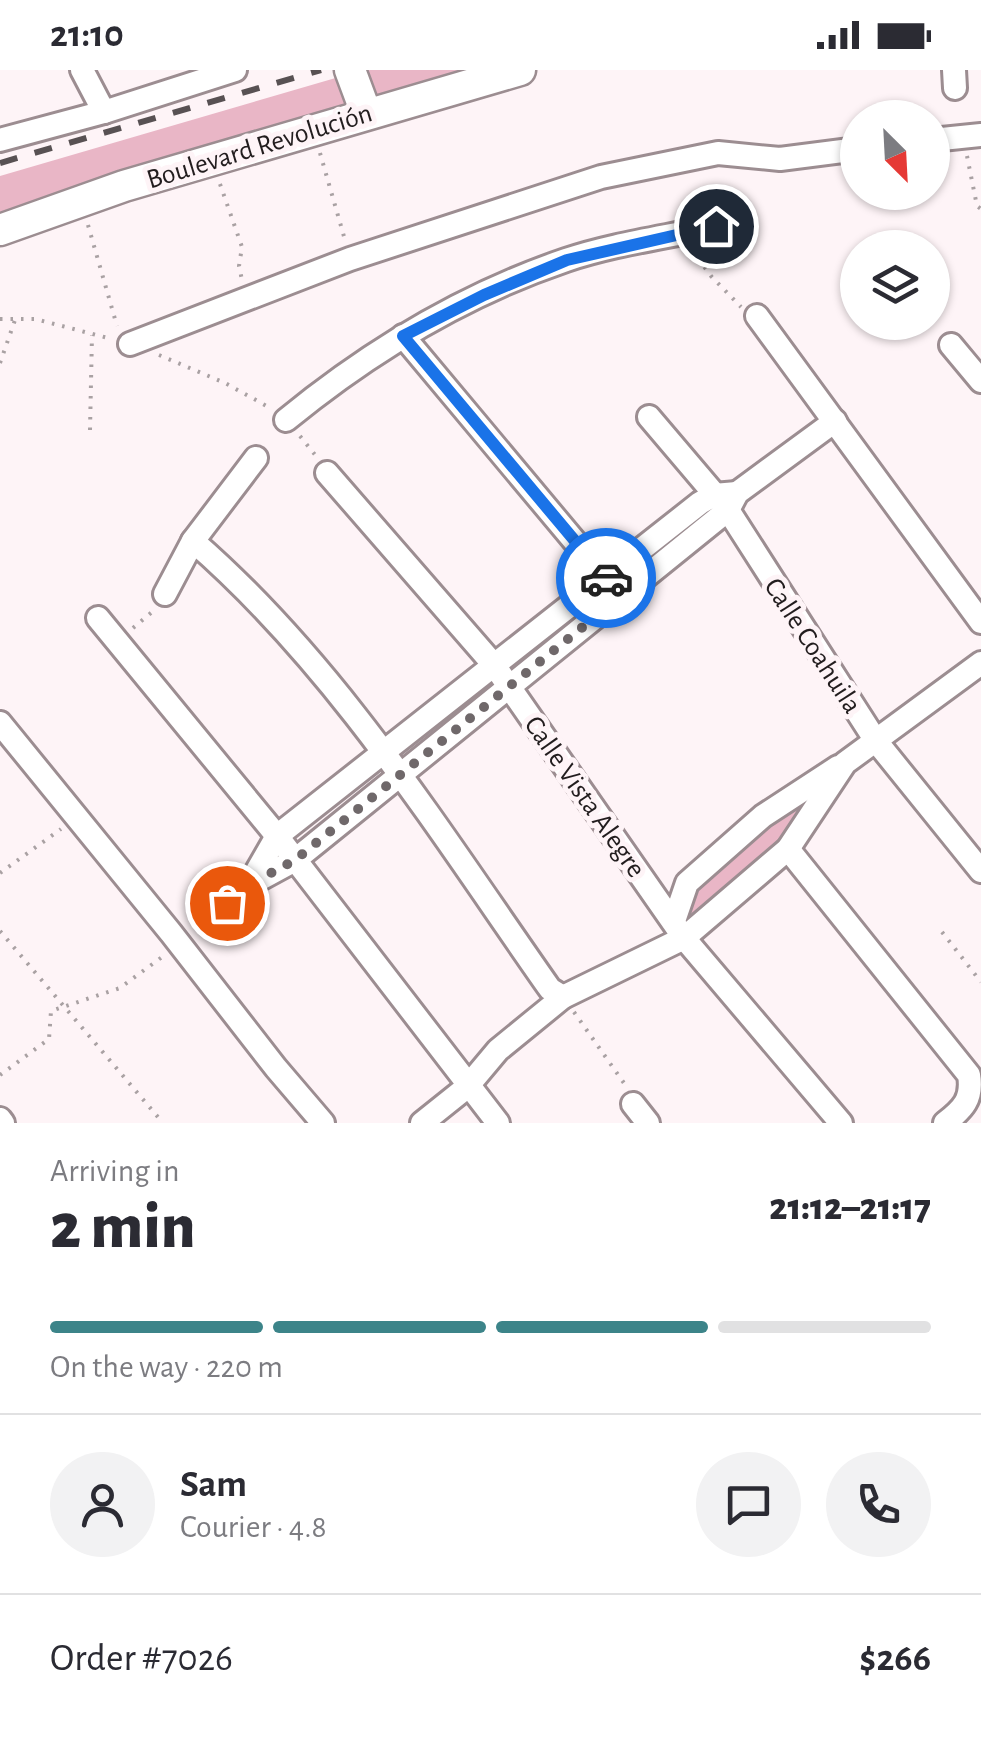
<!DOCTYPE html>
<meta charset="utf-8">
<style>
:root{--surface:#fff;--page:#f2f2f3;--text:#2b2b33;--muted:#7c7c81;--line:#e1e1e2;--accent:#3c8489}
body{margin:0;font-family:"Alegreya Sans",sans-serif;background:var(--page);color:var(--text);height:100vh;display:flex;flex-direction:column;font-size:38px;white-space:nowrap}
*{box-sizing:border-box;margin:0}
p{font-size:32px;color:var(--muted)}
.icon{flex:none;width:55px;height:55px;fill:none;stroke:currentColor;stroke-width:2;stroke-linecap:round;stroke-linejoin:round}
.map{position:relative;height:1053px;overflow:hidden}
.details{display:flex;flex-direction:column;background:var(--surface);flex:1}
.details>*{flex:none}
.needle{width:65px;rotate:156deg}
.tools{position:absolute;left:840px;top:30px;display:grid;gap:20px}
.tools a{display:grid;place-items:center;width:110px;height:110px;border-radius:50%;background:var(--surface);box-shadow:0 2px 8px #0004;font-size:50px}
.pin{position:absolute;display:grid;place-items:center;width:85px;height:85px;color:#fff;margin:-42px;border:5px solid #fff;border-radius:50%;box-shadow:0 2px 10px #0007}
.courier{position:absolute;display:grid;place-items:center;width:100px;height:100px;margin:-50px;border:8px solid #1a73e8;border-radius:50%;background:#fff;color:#222;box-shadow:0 2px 12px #0007}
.headline em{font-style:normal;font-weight:800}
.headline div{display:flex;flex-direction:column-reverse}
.headline{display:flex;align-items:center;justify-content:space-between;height:170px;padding:0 50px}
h1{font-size:65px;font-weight:800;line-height:75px}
.bar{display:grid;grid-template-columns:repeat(4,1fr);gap:15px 10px;align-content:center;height:120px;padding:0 50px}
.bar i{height:12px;border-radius:8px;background:var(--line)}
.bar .active{background:var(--accent)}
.bar p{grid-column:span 4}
.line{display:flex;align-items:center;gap:25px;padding:0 50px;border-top:2px solid var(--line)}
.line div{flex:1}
.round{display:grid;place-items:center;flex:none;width:105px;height:105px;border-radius:52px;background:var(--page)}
.status{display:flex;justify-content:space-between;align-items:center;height:70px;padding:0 50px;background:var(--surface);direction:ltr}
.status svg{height:28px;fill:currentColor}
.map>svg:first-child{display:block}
</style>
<div class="status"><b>21:10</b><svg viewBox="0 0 49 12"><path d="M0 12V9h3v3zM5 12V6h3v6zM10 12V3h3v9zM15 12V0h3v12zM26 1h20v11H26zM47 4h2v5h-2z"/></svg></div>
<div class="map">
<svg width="981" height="1053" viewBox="0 0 981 1053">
<rect width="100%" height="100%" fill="#fef4f7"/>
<g fill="#e9b6c6">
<polygon points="363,0 483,0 0,147 0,106"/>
<polygon points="823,715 786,778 684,865 690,815 764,747"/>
</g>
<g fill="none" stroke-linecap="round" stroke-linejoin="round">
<g stroke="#9c8d91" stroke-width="28">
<g id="minor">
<polyline points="82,0 104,42"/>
<polyline points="954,0 955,18"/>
<polyline points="0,70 104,42 235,0"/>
<polyline points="932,70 981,65"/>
<polyline points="757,246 981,552"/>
<polyline points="403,266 612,516"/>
<polyline points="130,274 350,189 601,107 718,83 780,89 858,79"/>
<polyline points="951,275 981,311"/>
<polyline points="649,347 728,440 876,671 981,801"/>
<path d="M286,350C369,282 463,225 566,190C613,174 667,167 716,156"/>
<polyline points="327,403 494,595 684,868 841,1053"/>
<path d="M193,471C337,596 441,764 550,919L563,927"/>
<polyline points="165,524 193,471 256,388"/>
<polyline points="98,548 277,766 498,1053"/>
<polyline points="0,653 171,863 276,998 323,1053"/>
<path d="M788,779L969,1005C973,1029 963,1039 945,1053"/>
<polyline points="250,813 277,766 700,433 714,425 737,423"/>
<polyline points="206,851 249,815 295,790 728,440 737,423 835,351"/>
<polyline points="674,851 687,813 763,746 838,697"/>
<polyline points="633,1034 648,1053"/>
<polyline points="0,1049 3,1053"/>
<polyline points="422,1053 467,1017 498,980 563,927 684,868 788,779 845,693 981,593"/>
</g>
</g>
<g stroke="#9c8d91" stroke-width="35">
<g id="major">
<polyline points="350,0 366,43"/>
<polyline points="0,160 124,116 520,0"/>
</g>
</g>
<g stroke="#a9a1a3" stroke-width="4" stroke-dasharray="2.5 8" stroke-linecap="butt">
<polyline points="320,83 345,170"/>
<polyline points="967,86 977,136 981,139"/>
<polyline points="220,114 242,177 239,196 242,210"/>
<polyline points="88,155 117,256"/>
<polyline points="692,180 711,206 741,237"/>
<polyline points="0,249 35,249 112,269"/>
<polyline points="159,285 225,313 272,339"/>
<polyline points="0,293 15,250"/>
<polyline points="90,360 92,265"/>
<polyline points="300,366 316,386"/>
<polyline points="133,558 152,542"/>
<polyline points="0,803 61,759"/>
<polyline points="0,861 163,1053"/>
<polyline points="942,862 981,912"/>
<polyline points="574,942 626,1016"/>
<polyline points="0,1005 49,969 51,941 120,918 162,887"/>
</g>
<use href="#minor" stroke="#fff" stroke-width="22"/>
<use href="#major" stroke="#fff" stroke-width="30"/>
<polyline stroke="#585153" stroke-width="6" stroke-dasharray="18 18" stroke-linecap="butt" points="0,93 321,0"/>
</g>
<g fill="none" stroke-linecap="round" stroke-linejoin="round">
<polyline stroke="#6f686a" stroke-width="10" stroke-dasharray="0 18" points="227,833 249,815 295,790 621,526 606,508"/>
<polyline stroke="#1a73e8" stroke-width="12" points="606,508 403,266 484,225 567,190 716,156"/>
</g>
<g text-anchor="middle" stroke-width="10" stroke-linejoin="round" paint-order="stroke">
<g font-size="28" fill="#221d1e" stroke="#fef4f7">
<text transform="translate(259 75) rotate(-17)" y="10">Boulevard Revolución</text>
<text transform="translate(814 575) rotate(57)" y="10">Calle Coahuila</text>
<text transform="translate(586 726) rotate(55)" y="10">Calle Vista Alegre</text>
</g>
</g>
</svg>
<div class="tools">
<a><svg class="needle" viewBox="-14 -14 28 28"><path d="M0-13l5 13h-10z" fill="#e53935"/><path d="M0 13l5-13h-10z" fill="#7c7c81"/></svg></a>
<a><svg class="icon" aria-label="layers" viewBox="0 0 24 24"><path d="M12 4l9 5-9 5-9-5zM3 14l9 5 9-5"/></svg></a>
</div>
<div class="pin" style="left:227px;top:833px;background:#ea580c"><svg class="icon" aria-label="bag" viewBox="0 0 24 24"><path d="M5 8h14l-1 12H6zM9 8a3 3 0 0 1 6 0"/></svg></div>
<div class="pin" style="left:716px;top:156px;background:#1f2937"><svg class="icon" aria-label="home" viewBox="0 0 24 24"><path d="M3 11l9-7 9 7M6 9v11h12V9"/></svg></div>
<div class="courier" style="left:606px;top:508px"><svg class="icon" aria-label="car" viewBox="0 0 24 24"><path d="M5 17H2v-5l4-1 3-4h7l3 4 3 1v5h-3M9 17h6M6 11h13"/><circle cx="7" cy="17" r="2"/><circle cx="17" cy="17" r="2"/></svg></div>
</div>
<section class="details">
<div class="headline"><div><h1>2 min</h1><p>Arriving in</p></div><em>21:12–21:17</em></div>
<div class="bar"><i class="active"></i><i class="active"></i><i class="active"></i><i></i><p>On the way · 220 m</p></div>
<div class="line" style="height:180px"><a class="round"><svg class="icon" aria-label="person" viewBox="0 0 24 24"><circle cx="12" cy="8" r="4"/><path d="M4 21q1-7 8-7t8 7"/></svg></a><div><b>Sam</b><p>Courier · 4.8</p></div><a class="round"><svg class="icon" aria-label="chat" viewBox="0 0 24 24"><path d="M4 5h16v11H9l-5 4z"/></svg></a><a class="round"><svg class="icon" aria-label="phone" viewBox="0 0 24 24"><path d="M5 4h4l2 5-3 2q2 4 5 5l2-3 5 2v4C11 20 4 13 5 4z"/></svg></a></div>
<div class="line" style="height:130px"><div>Order #7026</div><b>$266</b></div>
</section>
